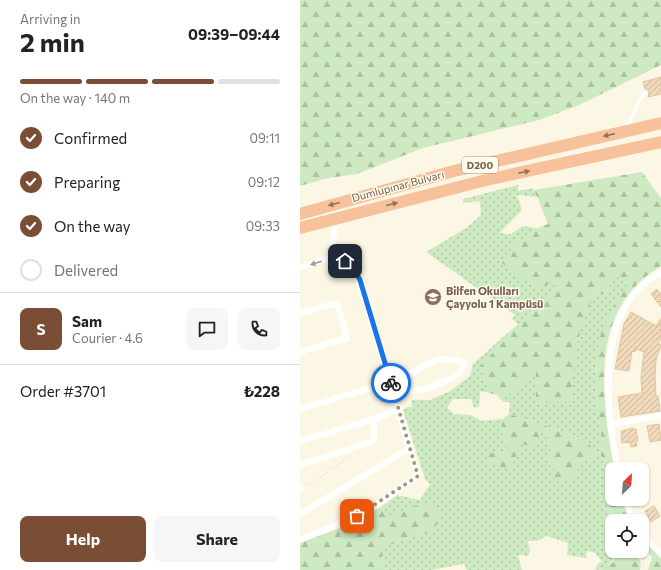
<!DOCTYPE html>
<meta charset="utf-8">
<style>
:root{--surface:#fff;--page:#f6f6f6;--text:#222;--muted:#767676;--line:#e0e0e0;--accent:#7a4e34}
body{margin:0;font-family:Commissioner,sans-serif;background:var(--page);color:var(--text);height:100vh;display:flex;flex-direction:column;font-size:15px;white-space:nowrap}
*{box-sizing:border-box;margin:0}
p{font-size:13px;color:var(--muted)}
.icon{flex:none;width:22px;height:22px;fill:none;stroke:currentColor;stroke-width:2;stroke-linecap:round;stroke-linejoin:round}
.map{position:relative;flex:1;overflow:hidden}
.sheet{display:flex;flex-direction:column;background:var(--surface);width:300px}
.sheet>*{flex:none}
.needle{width:26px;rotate:25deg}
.fabs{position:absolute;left:305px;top:462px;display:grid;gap:8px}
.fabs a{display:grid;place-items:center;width:44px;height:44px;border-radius:8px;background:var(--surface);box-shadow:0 1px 3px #0004;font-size:20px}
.pin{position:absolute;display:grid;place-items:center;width:34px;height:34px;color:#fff;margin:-17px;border-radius:8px;box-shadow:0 2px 6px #0006}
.courier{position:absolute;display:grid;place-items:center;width:40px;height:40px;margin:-20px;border:3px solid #1a73e8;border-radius:50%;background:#fff;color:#222;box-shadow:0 1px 5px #0007}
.head em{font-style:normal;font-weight:700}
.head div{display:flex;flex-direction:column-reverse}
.head{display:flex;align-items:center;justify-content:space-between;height:68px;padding:0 20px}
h1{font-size:26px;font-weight:700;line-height:30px}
.bar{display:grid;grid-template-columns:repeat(4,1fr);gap:6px 4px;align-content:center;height:48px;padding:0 20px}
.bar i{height:5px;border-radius:3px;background:var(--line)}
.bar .current{background:var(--accent)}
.bar p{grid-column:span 4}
.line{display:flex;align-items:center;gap:10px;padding:0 20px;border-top:1px solid var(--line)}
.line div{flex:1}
.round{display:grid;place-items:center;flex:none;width:42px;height:42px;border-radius:8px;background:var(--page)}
ol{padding:0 20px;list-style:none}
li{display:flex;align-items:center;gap:12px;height:44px}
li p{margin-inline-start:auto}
li .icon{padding:4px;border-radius:50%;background:var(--accent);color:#fff;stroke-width:4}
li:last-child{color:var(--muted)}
li i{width:22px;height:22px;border:2px solid var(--line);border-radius:50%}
.primary-button{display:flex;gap:8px;margin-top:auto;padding:8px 20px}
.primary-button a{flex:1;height:46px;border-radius:8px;background:var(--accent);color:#fff;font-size:16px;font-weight:700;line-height:46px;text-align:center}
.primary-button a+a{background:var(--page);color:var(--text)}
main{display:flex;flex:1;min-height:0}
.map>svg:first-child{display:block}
</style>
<main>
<section class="sheet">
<div class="head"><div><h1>2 min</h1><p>Arriving in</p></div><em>09:39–09:44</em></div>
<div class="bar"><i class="current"></i><i class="current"></i><i class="current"></i><i></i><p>On the way · 140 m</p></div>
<ol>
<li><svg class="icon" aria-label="check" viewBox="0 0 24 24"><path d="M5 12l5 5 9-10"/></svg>Confirmed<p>09:11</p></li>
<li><svg class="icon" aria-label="check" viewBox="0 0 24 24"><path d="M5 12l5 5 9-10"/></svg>Preparing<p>09:12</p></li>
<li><svg class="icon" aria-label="check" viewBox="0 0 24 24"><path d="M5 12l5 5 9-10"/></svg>On the way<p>09:33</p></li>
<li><i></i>Delivered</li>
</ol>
<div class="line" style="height:72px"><b class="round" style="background:var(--accent);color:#fff">S</b><div><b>Sam</b><p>Courier · 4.6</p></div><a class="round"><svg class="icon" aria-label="chat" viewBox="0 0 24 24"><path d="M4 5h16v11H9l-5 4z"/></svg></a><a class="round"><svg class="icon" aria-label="phone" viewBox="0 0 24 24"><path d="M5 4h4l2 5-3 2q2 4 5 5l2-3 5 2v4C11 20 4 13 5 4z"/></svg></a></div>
<div class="line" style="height:52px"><div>Order #3701</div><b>₺228</b></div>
<div class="primary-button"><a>Help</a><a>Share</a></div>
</section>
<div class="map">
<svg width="361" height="570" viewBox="0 0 361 570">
<defs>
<pattern id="grass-dots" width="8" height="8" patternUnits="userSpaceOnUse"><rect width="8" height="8" fill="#cdeac3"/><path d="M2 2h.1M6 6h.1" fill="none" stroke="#abc1a0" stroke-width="1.8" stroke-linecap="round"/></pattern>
<pattern id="forest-firs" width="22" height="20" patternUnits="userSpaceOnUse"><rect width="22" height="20" fill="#cdeac3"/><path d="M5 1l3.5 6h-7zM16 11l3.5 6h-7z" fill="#abc1a0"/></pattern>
<pattern id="building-hatch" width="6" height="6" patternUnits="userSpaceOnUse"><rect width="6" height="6" fill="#f1d9bc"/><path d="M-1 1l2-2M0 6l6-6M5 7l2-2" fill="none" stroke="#c8b39b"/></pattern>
</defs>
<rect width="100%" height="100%" fill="#fcf7e4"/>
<path fill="url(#grass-dots)" d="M218,185V191L233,188L236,197L217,195L222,210L200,233L211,234L223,226L238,228L228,240L257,288L181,366L189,393L180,391L179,407L174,408L171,399H153L147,408L154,414L171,415L181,421L203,419L201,430L207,444L202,453L189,464L221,442L241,432C253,440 250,453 249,467H255L286,439L209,414L210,402H203L197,395L206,397L237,371L272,402C273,362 276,327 296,292L304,295L316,276L328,285L314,305L295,361L297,404L302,442L301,456L310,472L311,493L306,549L318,551C313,560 307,570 295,570L298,563L302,562L295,553L287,551L286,558L267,555L268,543L246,536L237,541H228L230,552L228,556L218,555L222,570H167L164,564L131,570H83L82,547L127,533L131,501L85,517L81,507L97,495L120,500L130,484L125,479L103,410L107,407H112L111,400H130L150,391L170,376L173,364L218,324L212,319L215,315L126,252L166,228L181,215L180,201L163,203V199Z"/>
<g fill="url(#forest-firs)">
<polygon points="0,0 361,0 361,65 277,106 239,120 123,148 57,174 28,178 0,186"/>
<path d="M342,172L361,198V266C287,310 302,397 314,469H312V499H322L330,521H312V550L306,549L311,493L310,472L301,456L302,442L297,404L295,361L302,329L314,305L327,285L316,276L304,295L296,292C277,326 273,363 272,402L236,403V372L206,397L189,393L180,366L256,288L252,282L237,290L201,262L220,238L228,240L238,228L248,224L234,190Z"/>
<path d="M209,414L286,439L296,455L280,465L274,481L255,482L253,475L255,467H249C250,453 253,440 241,432L233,448L221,443L211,470L189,464L186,453H202L207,444L201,430L203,419Z"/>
<polygon points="131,501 142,520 127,533 82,547 83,570 0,570 0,543 56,522 81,507 86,516"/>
<polygon points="346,542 361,558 361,570 348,570 352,557 343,546"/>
<polygon points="318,551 334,551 341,562 340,570 300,570 313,562"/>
</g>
<g fill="url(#building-hatch)" stroke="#e4c39d">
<polygon points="361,77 361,94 348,97 349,91 345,89 343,82"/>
<polygon points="357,289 361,294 361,307 351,294"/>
<polygon points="331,312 356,326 361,318 361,338 358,344 361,345 356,360 355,376 356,396 358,396 360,411 321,417 318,397 342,393 341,377 344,352 336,349 335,352 332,351 329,371 315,369 324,324"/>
<polygon points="359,424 361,440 350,442 347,426"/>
<polygon points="333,428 333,430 336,429 338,441 336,441 337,446 331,447 330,442 322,443 321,431"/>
<polygon points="354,506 360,516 351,522 345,511"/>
</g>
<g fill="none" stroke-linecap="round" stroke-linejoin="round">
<g stroke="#d6bd9f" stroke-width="1" stroke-dasharray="1 3" stroke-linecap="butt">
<polyline points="7,486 52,455"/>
<polyline points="341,551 344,561 342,570"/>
</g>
<polyline stroke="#fff" stroke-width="3" points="327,127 340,99 346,92"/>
<g stroke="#fff" stroke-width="6">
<polyline points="32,258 35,219"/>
<path d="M0,268C22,260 42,249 57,274L118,476L64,513L0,540"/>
<polyline points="0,313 37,303 47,338 0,352"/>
<path d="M0,409L91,382L139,359L158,360L164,363C163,379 125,390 112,391"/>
<polyline points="311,424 361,416"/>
<polyline points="0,441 74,419"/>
<polyline points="0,465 74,441 74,419 99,409"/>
<path d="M318,469C306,417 298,326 341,286C347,281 354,277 361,273"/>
<polyline points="0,490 1,489"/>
<polyline points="325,499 334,521"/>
<polyline points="0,514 110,448"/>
<polyline points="342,535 361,554"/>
</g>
<g stroke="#f6c19b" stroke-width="12">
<polyline points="0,214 154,171 361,123"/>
<polyline points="0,228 186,180 361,142"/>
</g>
</g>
<defs><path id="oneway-solid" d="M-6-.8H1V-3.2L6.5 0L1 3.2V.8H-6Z"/></defs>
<g fill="#8f735a">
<use href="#oneway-solid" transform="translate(309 135) rotate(167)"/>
<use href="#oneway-solid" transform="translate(224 172) rotate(-12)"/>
<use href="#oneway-solid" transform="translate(34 204) rotate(165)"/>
<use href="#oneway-solid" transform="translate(92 204) rotate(-14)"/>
</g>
<use fill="#a59889" href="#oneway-solid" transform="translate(16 263) rotate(162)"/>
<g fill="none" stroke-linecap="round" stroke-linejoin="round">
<polyline stroke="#a49580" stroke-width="4" stroke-dasharray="0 7.2" points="57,516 118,476 91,383"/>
<polyline stroke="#1a73e8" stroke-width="5" points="45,261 54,269 60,280 91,383"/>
</g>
<defs>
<g id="school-disc" transform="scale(0.9)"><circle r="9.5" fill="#8d6e63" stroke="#fffaeb"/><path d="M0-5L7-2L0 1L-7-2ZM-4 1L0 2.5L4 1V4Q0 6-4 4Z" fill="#fff"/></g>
</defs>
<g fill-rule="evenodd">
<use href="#school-disc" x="133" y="297"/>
</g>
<g text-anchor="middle" stroke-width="3" stroke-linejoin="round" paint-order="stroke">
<rect fill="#fffaeb" stroke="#9e8e7a" stroke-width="1" x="162" y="157" width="36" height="16" rx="3"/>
<g font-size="10" font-weight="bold" fill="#75604a">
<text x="180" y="169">D200</text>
</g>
<g font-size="11" fill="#75604a" stroke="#fffaeb">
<text transform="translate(98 186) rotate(-15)" y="4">Dumlupınar Bulvarı</text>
</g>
<g font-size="11" font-weight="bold" fill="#785e54" stroke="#fffaeb" text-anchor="start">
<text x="146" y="295">Bilfen Okulları<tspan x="146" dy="13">Çayyolu 1 Kampüsü</tspan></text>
</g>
</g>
</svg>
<div class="fabs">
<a><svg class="needle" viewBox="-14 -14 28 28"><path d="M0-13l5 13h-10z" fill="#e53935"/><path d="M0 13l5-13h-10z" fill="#767676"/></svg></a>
<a><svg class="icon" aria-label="locate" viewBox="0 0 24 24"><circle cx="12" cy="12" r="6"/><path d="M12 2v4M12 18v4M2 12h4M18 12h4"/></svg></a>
</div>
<div class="pin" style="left:57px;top:516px;background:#ea580c"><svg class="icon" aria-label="bag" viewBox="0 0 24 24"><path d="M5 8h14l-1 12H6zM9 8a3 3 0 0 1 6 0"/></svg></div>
<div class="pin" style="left:45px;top:261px;background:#1f2937"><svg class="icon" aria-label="home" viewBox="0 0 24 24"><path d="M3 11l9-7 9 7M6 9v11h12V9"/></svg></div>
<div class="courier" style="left:91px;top:383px"><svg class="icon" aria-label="bike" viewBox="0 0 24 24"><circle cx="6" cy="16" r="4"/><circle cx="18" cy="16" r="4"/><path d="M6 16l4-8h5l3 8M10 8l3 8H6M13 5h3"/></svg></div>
</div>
</main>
